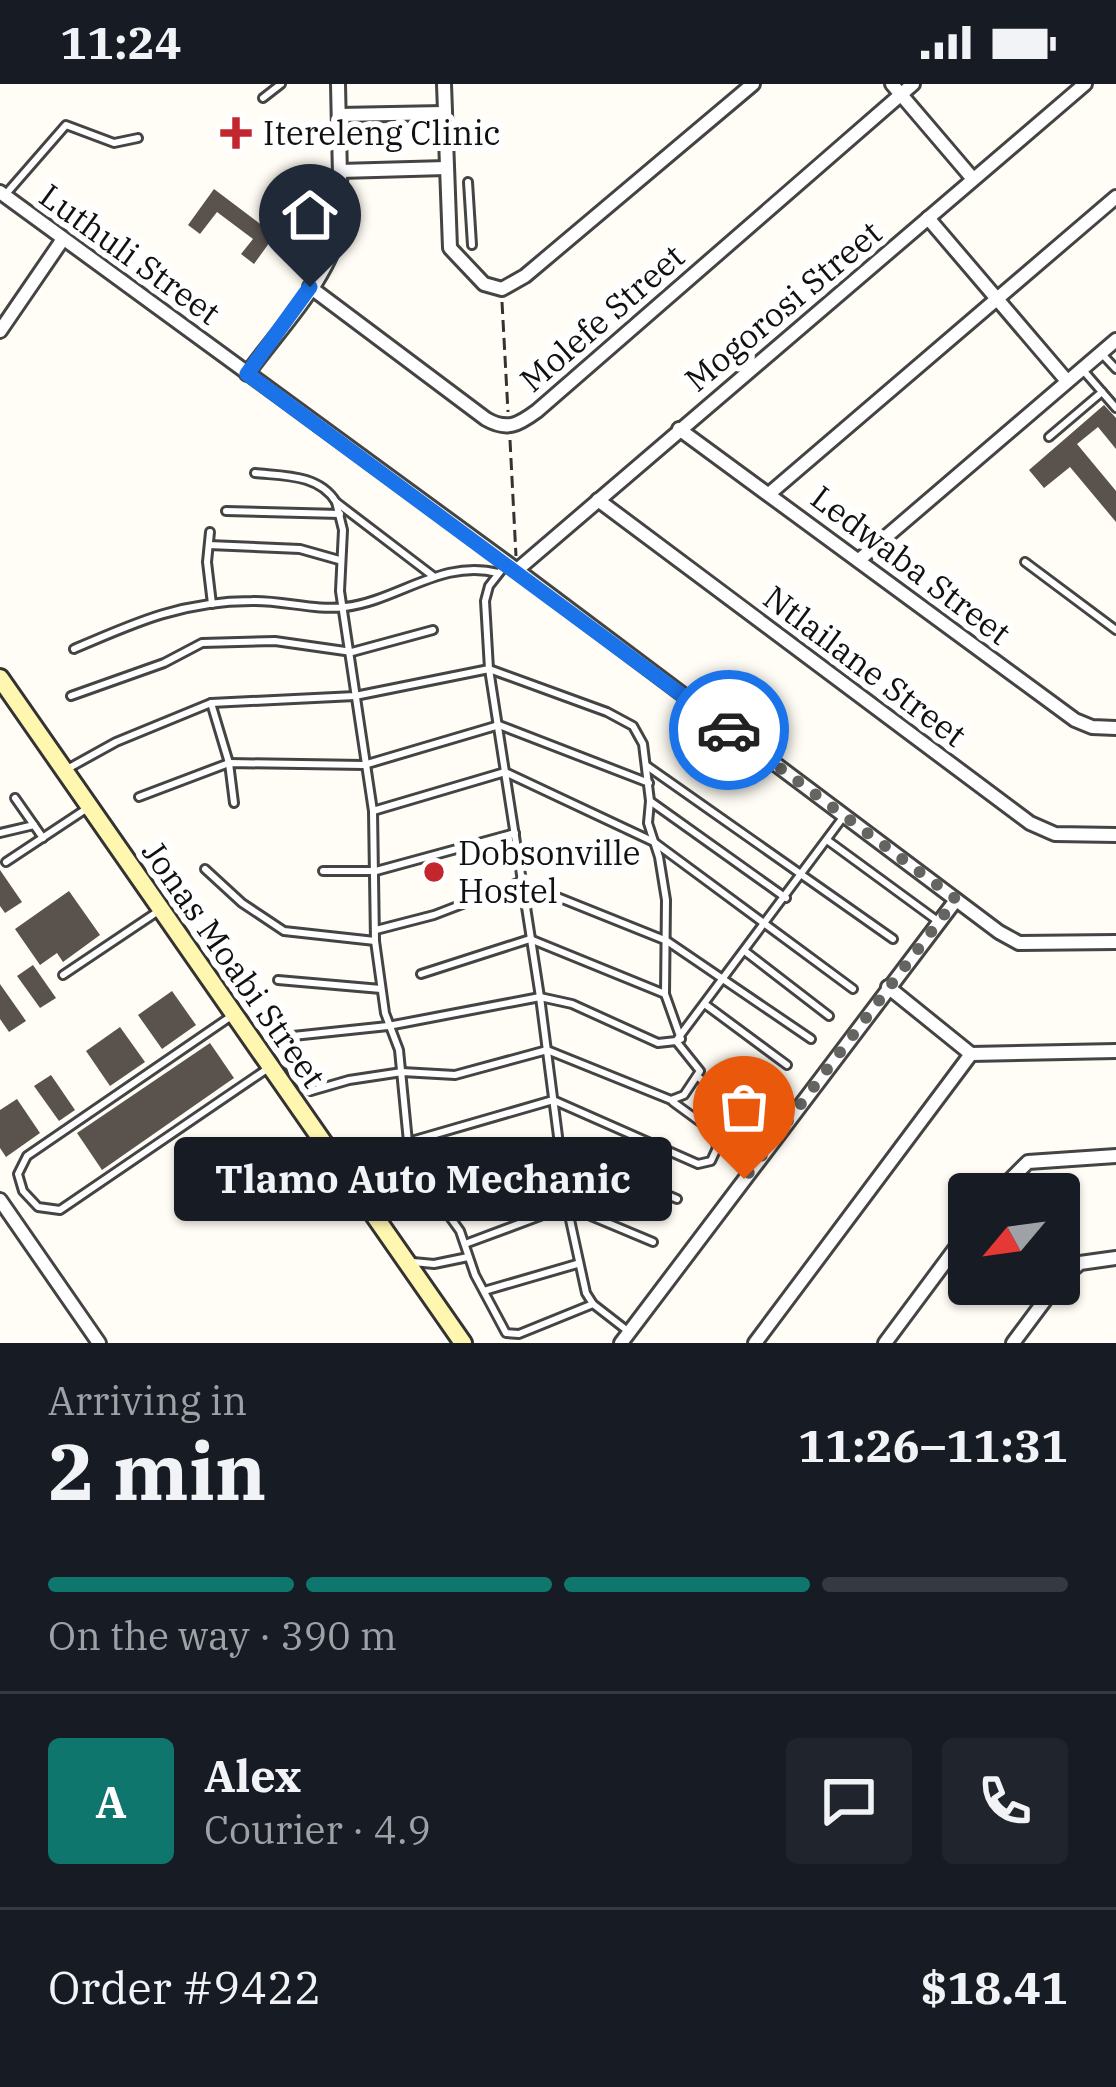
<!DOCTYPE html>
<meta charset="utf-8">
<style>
:root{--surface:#171b24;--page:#20242c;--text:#f1f3f6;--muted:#9ea1a6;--line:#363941;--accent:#0f766e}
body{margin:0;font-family:"IBM Plex Serif",serif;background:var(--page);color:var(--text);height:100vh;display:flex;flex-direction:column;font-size:45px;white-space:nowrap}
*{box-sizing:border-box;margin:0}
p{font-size:39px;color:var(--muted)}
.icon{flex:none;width:66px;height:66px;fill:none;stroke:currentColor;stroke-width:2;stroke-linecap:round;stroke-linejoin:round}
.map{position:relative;height:1259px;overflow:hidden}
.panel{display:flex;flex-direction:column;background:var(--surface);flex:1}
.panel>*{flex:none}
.needle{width:78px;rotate:241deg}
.fabs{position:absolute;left:948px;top:1089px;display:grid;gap:24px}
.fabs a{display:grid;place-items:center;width:132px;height:132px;border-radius:12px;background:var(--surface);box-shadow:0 3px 9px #0004;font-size:60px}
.pin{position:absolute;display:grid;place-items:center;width:102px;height:102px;color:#fff;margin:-123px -51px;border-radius:50% 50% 50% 0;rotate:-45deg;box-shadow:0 0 12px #0007}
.pin .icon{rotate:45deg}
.courier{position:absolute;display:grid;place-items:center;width:120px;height:120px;margin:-60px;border:9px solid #1a73e8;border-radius:50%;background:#fff;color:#222;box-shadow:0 3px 15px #0007}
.bubble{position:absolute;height:84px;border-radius:12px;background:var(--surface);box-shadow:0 3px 9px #0004;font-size:39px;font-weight:800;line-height:84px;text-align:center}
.head em{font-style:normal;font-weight:800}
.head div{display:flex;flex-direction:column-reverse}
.head{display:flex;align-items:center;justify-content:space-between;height:204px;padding:0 48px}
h1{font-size:78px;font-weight:800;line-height:90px}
.bar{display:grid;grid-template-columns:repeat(4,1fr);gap:18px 12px;align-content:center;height:144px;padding:0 48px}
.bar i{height:15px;border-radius:9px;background:var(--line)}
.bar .current{background:var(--accent)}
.bar p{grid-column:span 4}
.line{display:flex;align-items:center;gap:30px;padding:0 48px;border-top:3px solid var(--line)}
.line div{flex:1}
.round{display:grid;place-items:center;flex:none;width:126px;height:126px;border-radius:12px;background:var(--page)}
.status{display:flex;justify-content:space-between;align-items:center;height:84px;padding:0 60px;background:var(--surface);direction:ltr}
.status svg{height:33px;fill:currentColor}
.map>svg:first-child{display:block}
</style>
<div class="status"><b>11:24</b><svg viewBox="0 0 49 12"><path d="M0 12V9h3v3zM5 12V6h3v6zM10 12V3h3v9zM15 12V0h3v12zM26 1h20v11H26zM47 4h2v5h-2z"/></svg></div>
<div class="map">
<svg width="1116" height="1259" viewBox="0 0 1116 1259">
<rect width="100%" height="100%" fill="#fffdf5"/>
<g fill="#5a524d">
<polygon points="214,105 275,151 254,180 241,170 253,155 217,128 200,150 188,141"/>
<polygon points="1104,321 1116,334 1116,365 1098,343 1077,360 1116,407 1116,438 1070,383 1044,404 1029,386"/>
<polygon points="0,786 22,818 5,829 0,822"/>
<polygon points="69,807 100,851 63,878 57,869 40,881 15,845"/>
<polygon points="33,881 56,914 40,924 17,892"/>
<polygon points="0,900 26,937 9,948 0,935"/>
<polygon points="172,907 196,941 162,965 138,931"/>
<polygon points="120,943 145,978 110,1002 86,967"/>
<polygon points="210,959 234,994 102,1086 77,1049"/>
<polygon points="51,991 75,1026 59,1037 34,1002"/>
<polygon points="17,1015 40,1049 6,1073 0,1064 0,1026"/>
</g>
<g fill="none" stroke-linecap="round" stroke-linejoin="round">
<g stroke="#444" stroke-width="12">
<g id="lane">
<polyline points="263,14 281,0"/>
<polyline points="468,98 472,161"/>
<polyline points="5,111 66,41 114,59 138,54"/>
<polyline points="1102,270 1116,285"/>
<polyline points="1082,285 1116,324"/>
<polyline points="1049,353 1102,308"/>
<path d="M255,389C283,392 319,390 336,418L433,492"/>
<polyline points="336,418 343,446 340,507 373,727 375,857 385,929 399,966 408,1058 415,1084 460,1147 475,1191 506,1249 519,1250 593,1220"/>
<polyline points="226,427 340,430"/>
<polyline points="210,448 207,478 212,520"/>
<polyline points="209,461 300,465 339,476"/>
<polyline points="1025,478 1116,546"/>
<polyline points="507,479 489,502 485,517 489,585 540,913 567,1122 586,1209 593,1220 629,1248"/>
<path d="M74,565C136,538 183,517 252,517C282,516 316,527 345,523C397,517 443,474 498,489"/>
<polyline points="71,612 164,579 202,559 275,557 352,568 433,546"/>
<polyline points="211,619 229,679 234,719"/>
<polyline points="647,682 893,855"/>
<polyline points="69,684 116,658 211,619 355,612 489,585 607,628 633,642 643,660 650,717 648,739 659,773 666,816 665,910 681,955"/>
<polyline points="139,713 229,679 364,681 499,641 649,699"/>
<polyline points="15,714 43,754"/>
<polyline points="650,717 786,814"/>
<polyline points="373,727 505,688 654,758 853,905"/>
<polyline points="0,749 34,741"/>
<polyline points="827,756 939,838"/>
<polyline points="6,778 86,725"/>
<polyline points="205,785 242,819 284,847 375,857"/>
<polyline points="323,787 376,787 515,749"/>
<polyline points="376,846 434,831 520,798 667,857 811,955"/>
<polyline points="746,868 829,932"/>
<polyline points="421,890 530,855 665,910"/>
<polyline points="63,891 157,828"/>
<polyline points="278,896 381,905"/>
<polyline points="706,921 787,981"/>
<polyline points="230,933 27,1072 18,1090 23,1107 38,1123 60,1126 267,985"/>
<path d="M676,957L700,987L684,1011L671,1016L547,966L455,991L402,988L349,996L311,1007C292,998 286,977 285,957L293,952L388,942L540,913L572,920L658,959L676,957L844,732"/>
<polyline points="698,993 748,1031"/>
<polyline points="408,1058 553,1016 698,1080 711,1077 717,1064 714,1048 673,1018"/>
<polyline points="436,1110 559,1065 677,1115"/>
<polyline points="465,1160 567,1122 653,1158"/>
<polyline points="413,1178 434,1180 468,1173"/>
<polyline points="484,1207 577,1180"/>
</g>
</g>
<g stroke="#444" stroke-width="18">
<g id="street">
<polyline points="444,0 450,164 484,200 502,205 525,192 753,0"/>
<polyline points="892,0 973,95"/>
<polyline points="339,31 444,29"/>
<polyline points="340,87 446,84"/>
<polyline points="0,108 517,486 999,848 1019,859 1116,858"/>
<polyline points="928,134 1067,297"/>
<path d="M310,203L486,335C507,347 518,341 537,327L913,0"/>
<polyline points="0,247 63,155"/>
<path d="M247,290C279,245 332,193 341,138L338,0"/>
<polyline points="679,345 1075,636 1092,643 1116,644"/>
<polyline points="769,410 1116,113"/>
<polyline points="598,416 1030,739 1055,750 1116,751"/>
<polyline points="859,476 1116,256"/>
<polyline points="517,486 1085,0"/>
<polyline points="888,903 971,970 1116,967"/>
<polyline points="996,1110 1028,1078 1116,1072"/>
<polyline points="0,1116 99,1259"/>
<polyline points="1059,1197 1080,1179 1116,1174"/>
<polyline points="621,1259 956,816"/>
<polyline points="755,1259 971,970"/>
<polyline points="885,1259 969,1146"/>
<polyline points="1013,1259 1057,1200"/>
</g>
</g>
<g stroke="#333" stroke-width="22">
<polyline id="secondary" points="0,594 463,1259"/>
</g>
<g stroke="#333" stroke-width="3" stroke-dasharray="12 6" stroke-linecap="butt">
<polyline points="502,218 508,328"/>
<polyline points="510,356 516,472"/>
</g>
<use href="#lane" stroke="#fff" stroke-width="6"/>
<use href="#street" stroke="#fff" stroke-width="12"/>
<use href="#secondary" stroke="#fff6b0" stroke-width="16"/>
</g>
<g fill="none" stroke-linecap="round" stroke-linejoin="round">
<polyline stroke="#646461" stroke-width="12" stroke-dasharray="0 21.6" points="729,646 956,815 744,1095"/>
<polyline stroke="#1a73e8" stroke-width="15" points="310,203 247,290 729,646"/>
</g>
<g fill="#c4262e" stroke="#fff" stroke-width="4.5">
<path d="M230 31h12v12h12v12h-12v12h-12v-12h-12v-12h12z"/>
<circle cx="434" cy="788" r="12"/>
</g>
<g text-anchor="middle" stroke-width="12" stroke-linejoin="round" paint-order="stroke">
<g font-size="33" fill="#111" stroke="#fff" text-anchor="start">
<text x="263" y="61">Itereleng Clinic</text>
<text x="458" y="781">Dobsonville<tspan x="458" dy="38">Hostel</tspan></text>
</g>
<g font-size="33" fill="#111" stroke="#fff">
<text transform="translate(130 170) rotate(36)" y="12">Luthuli Street</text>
<text transform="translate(783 222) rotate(-40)" y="12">Mogorosi Street</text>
<text transform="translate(602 234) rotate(-41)" y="12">Molefe Street</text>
<text transform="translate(911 481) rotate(37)" y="12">Ledwaba Street</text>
<text transform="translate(865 582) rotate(37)" y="12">Ntlailane Street</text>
<text transform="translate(234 880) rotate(55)" y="12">Jonas Moabi Street</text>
</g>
</g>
</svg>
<div class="fabs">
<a><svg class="needle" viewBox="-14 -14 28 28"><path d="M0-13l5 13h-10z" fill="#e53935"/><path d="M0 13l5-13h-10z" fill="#9ea1a6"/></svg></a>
</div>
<div class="pin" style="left:744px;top:1095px;background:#ea580c"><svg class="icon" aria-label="bag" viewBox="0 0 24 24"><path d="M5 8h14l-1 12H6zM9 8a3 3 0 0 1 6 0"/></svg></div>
<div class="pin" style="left:310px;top:203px;background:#1f2937"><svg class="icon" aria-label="home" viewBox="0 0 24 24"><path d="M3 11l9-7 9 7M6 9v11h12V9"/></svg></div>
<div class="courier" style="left:729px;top:646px"><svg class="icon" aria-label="car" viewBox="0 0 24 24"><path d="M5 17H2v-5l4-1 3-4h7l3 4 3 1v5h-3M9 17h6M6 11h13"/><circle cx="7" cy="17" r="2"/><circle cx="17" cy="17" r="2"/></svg></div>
<div class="bubble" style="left:174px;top:1053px;width:498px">Tlamo Auto Mechanic</div>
</div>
<section class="panel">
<div class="head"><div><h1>2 min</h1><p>Arriving in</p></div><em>11:26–11:31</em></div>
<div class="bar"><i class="current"></i><i class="current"></i><i class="current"></i><i></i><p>On the way · 390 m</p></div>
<div class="line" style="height:216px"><b class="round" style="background:var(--accent);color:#fff">A</b><div><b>Alex</b><p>Courier · 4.9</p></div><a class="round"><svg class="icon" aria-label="chat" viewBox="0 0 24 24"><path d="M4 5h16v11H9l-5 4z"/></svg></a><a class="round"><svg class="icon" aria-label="phone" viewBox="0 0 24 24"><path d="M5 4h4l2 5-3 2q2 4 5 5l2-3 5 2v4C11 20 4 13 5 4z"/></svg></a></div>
<div class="line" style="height:156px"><div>Order #9422</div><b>$18.41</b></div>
</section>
